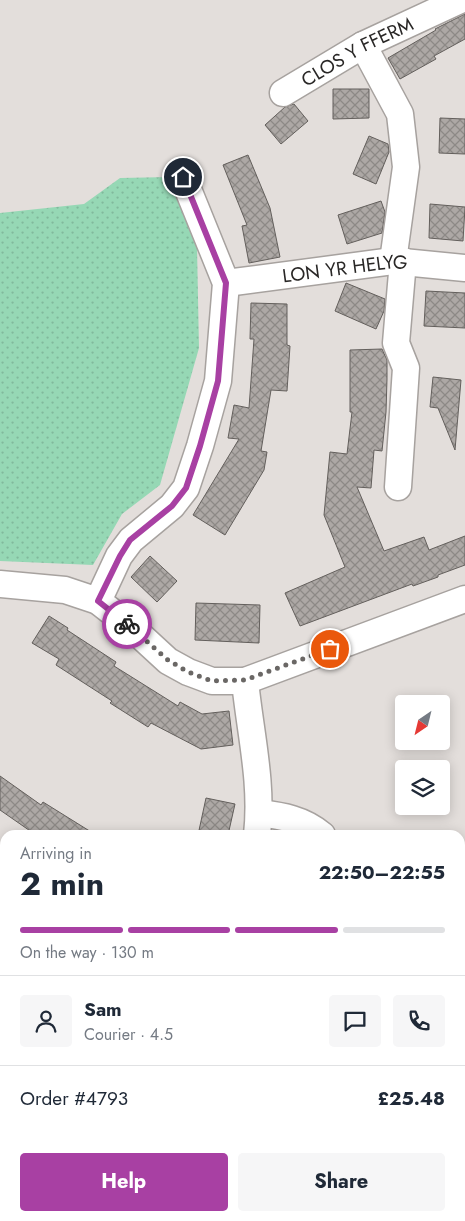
<!DOCTYPE html>
<meta charset="utf-8">
<style>
:root{--surface:#fff;--page:#f6f6f7;--text:#1f2937;--muted:#747a83;--line:#e0e1e3;--accent:#a840a3}
body{margin:0;font-family:Jost,sans-serif;background:var(--page);color:var(--text);height:100vh;display:flex;flex-direction:column;font-size:19px;white-space:nowrap}
*{box-sizing:border-box;margin:0}
p{font-size:16px;color:var(--muted)}
.icon{flex:none;width:28px;height:28px;fill:none;stroke:currentColor;stroke-width:2;stroke-linecap:round;stroke-linejoin:round}
.map{position:relative;flex:1;overflow:hidden}
.sheet{position:absolute;left:0px;top:830px;width:465px;height:391px;display:flex;flex-direction:column;background:var(--surface);border-radius:15px 15px 0 0;box-shadow:0 2px 12px #0003}
.sheet>*{flex:none}
.needle{width:32px;rotate:215deg}
.buttons{position:absolute;left:395px;top:695px;display:grid;gap:10px}
.buttons a{display:grid;place-items:center;width:55px;height:55px;border-radius:5px;background:var(--surface);box-shadow:0 2px 12px #0003;font-size:25px}
.pin{position:absolute;display:grid;place-items:center;width:42px;height:42px;color:#fff;margin:-21px;border:2px solid #fff;border-radius:50%;box-shadow:0 1px 5px #0007}
.courier{position:absolute;display:grid;place-items:center;width:50px;height:50px;margin:-25px;border:4px solid #a840a3;border-radius:50%;background:#fff;color:#222;box-shadow:0 1px 6px #0007}
.overview em{font-style:normal;font-weight:700}
.overview div{display:flex;flex-direction:column-reverse}
.overview{display:flex;align-items:center;justify-content:space-between;height:85px;padding:0 20px}
h1{font-size:32px;font-weight:700;line-height:38px}
.bar{display:grid;grid-template-columns:repeat(4,1fr);gap:8px 5px;align-content:center;height:60px;padding:0 20px}
.bar i{height:6px;border-radius:4px;background:var(--line)}
.bar .current{background:var(--accent)}
.bar p{grid-column:span 4}
.line{display:flex;align-items:center;gap:12px;padding:0 20px;border-top:1px solid var(--line)}
.line div{flex:1}
.round{display:grid;place-items:center;flex:none;width:52px;height:52px;border-radius:5px;background:var(--page)}
.cta{display:flex;gap:10px;margin-top:auto;padding:10px 20px}
.cta a{flex:1;height:58px;border-radius:5px;background:var(--accent);color:#fff;font-size:20px;font-weight:700;line-height:58px;text-align:center}
.cta a+a{background:var(--page);color:var(--text)}
.map>svg:first-child{display:block}
</style>
<div class="map">
<svg width="465" height="1221" viewBox="0 0 465 1221">
<defs>
<pattern id="green-dots" width="8" height="8" patternUnits="userSpaceOnUse" patternTransform="scale(1.25)"><rect width="8" height="8" fill="#96d8b5"/><path d="M2 2h.1M6 6h.1" fill="none" stroke="#81b99c" stroke-width="1.8" stroke-linecap="round"/></pattern>
<pattern id="building-cross-hatch" width="8" height="8" patternUnits="userSpaceOnUse" patternTransform="scale(1.25)"><rect width="8" height="8" fill="#ada8a5"/><path d="M0 0l8 8M0 8l8-8" fill="none" stroke="#8d8986"/></pattern>
</defs>
<rect width="100%" height="100%" fill="#e3dedb"/>
<polygon fill="url(#green-dots)" points="171,177 197,247 199,348 160,485 122,514 93,565 0,561 0,213 84,204 120,178"/>
<g fill="url(#building-cross-hatch)" stroke="#635f5c">
<polygon points="465,14 465,39 434,56 436,59 400,79 388,58 436,30 435,29"/>
<polygon points="333,89 369,89 369,118 333,119"/>
<polygon points="294,104 308,121 281,144 265,125 285,107"/>
<polygon points="440,118 465,119 465,154 439,153"/>
<polygon points="369,136 388,144 389,152 376,184 353,174"/>
<polygon points="248,155 270,208 280,257 249,263 242,226 247,225 223,165"/>
<polygon points="381,201 385,212 382,233 347,244 338,215"/>
<polygon points="430,204 465,207 463,241 429,238"/>
<polygon points="346,283 385,299 384,311 376,329 335,311"/>
<polygon points="426,291 465,293 465,328 424,326"/>
<polygon points="251,303 287,304 287,345 290,346 287,391 271,390 261,451 267,452 264,470 225,535 193,515 239,439 228,438 234,405 249,408 254,339 250,339"/>
<polygon points="382,349 387,360 387,379 386,412 382,451 374,450 371,488 357,487 384,551 424,537 429,550 465,536 465,565 438,575 438,577 413,586 412,584 300,626 285,593 345,567 324,515 330,452 347,454 352,412 350,412 350,350"/>
<polygon points="433,377 461,380 455,450 438,408 430,407"/>
<polygon points="150,556 177,581 157,602 131,577"/>
<polygon points="196,603 260,605 259,643 195,640"/>
<polygon points="49,616 68,628 67,630 116,662 114,666 178,706 180,702 202,714 229,711 233,745 201,749 151,723 148,727 110,703 112,701 56,665 59,659 32,643"/>
<polygon points="0,776 41,805 43,802 96,835 36,835 0,810"/>
<polygon points="206,798 235,804 228,835 198,835"/>
</g>
<g fill="none" stroke-linecap="round" stroke-linejoin="round">
<g stroke="#a7a29f" stroke-width="29">
<g id="minor">
<polyline points="363,45 400,114 406,167 393,261"/>
<path id="s1" d="M283,93L363,45L460,0"/>
<path id="s2" d="M226,283L393,261L465,268"/>
<polyline points="398,487 406,368 396,343 403,261"/>
<polyline points="0,584 65,590 98,601 130,626 168,661 188,672 212,681 245,681 465,599"/>
<polyline points="98,601 119,556 131,540 172,506 186,488 200,446 218,381 226,283 183,177"/>
<path d="M245,681C250,732 263,783 257,835"/>
<path d="M259,813C283,816 303,819 322,835"/>
<polyline points="0,862 5,866"/>
<polyline points="460,1085 465,1081"/>
<polyline points="0,1129 5,1126"/>
<polyline points="269,1216 276,1221"/>
<polyline points="0,1219 1,1221"/>
<polyline points="74,1221 78,1216"/>
<polyline points="379,1221 382,1216"/>
</g>
</g>
<use href="#minor" stroke="#fff" stroke-width="26"/>
</g>
<g fill="none" stroke-linecap="round" stroke-linejoin="round">
<polyline stroke="#6a6765" stroke-width="5" stroke-dasharray="0 9" points="127,624 168,660 188,672 212,681 245,680 330,649"/>
<polyline stroke="#a840a3" stroke-width="6" points="127,624 98,601 120,556 130,540 172,506 186,488 200,446 218,381 226,283 183,177"/>
</g>
<g text-anchor="middle" stroke-width="4" stroke-linejoin="round" paint-order="stroke">
<g font-size="19" fill="#292726" stroke="#f0ebe8">
<text dy="7" stroke="none"><textPath href="#s1" startOffset="85">CLOS Y FFERM</textPath></text>
<text dy="7" stroke="none"><textPath href="#s2" startOffset="120">LON YR HELYG</textPath></text>
</g>
</g>
</svg>
<div class="buttons">
<a><svg class="needle" viewBox="-14 -14 28 28"><path d="M0-13l5 13h-10z" fill="#e53935"/><path d="M0 13l5-13h-10z" fill="#747a83"/></svg></a>
<a><svg class="icon" aria-label="layers" viewBox="0 0 24 24"><path d="M12 4l9 5-9 5-9-5zM3 14l9 5 9-5"/></svg></a>
</div>
<div class="pin" style="left:330px;top:649px;background:#ea580c"><svg class="icon" aria-label="bag" viewBox="0 0 24 24"><path d="M5 8h14l-1 12H6zM9 8a3 3 0 0 1 6 0"/></svg></div>
<div class="pin" style="left:183px;top:177px;background:#1f2937"><svg class="icon" aria-label="home" viewBox="0 0 24 24"><path d="M3 11l9-7 9 7M6 9v11h12V9"/></svg></div>
<div class="courier" style="left:127px;top:624px"><svg class="icon" aria-label="bike" viewBox="0 0 24 24"><circle cx="6" cy="16" r="4"/><circle cx="18" cy="16" r="4"/><path d="M6 16l4-8h5l3 8M10 8l3 8H6M13 5h3"/></svg></div>
<section class="sheet">
<div class="overview"><div><h1>2 min</h1><p>Arriving in</p></div><em>22:50–22:55</em></div>
<div class="bar"><i class="current"></i><i class="current"></i><i class="current"></i><i></i><p>On the way · 130 m</p></div>
<div class="line" style="height:90px"><a class="round"><svg class="icon" aria-label="person" viewBox="0 0 24 24"><circle cx="12" cy="8" r="4"/><path d="M4 21q1-7 8-7t8 7"/></svg></a><div><b>Sam</b><p>Courier · 4.5</p></div><a class="round"><svg class="icon" aria-label="chat" viewBox="0 0 24 24"><path d="M4 5h16v11H9l-5 4z"/></svg></a><a class="round"><svg class="icon" aria-label="phone" viewBox="0 0 24 24"><path d="M5 4h4l2 5-3 2q2 4 5 5l2-3 5 2v4C11 20 4 13 5 4z"/></svg></a></div>
<div class="line" style="height:65px"><div>Order #4793</div><b>£25.48</b></div>
<div class="cta"><a>Help</a><a>Share</a></div>
</section>
</div>
